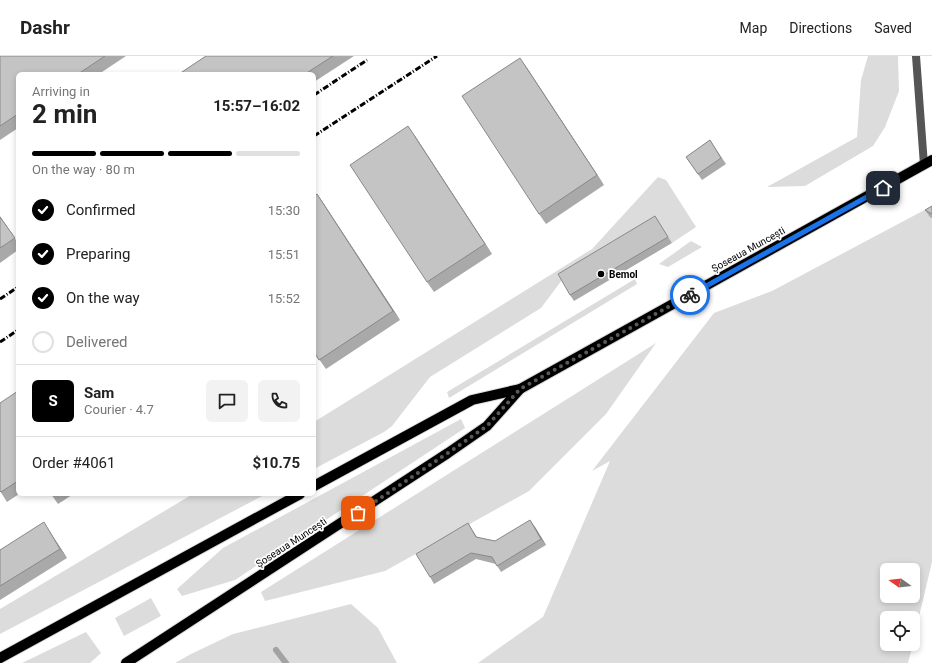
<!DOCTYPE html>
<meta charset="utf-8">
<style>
:root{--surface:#fff;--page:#f2f2f2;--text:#222;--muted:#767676;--line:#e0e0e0;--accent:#000}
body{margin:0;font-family:Roboto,sans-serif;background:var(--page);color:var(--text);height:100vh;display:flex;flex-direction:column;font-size:15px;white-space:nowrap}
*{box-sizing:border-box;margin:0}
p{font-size:13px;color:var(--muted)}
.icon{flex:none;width:22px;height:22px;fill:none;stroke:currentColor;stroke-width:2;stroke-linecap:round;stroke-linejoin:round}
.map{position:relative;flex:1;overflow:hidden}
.sheet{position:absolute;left:16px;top:16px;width:300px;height:424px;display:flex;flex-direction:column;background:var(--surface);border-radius:6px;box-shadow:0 2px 6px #0003}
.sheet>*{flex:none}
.needle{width:26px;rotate:285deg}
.tools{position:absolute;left:880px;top:507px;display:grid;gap:8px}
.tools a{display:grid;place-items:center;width:40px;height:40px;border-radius:6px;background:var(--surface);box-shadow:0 2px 6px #0003;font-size:20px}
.pin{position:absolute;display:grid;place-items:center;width:34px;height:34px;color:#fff;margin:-17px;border-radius:8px;box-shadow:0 2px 6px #0006}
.courier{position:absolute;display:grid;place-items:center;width:40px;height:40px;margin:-20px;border:3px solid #1a73e8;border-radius:50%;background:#fff;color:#222;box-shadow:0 1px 5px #0007}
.summary em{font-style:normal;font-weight:700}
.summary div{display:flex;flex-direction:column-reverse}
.summary{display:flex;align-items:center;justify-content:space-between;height:68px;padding:0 16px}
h1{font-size:26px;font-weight:700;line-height:30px}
.bar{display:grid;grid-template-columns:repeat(4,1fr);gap:6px 4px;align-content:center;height:48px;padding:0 16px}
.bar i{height:5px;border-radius:3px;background:var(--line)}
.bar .selected{background:var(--accent)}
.bar p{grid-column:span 4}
.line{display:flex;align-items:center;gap:10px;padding:0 16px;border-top:1px solid var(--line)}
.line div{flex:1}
.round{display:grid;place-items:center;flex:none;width:42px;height:42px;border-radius:6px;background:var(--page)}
ol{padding:0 16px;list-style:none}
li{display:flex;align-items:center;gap:12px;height:44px}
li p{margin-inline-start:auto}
li .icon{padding:4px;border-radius:50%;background:var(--accent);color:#fff;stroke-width:4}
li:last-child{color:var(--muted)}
li i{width:22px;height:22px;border:2px solid var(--line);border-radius:50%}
header{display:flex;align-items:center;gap:24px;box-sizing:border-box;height:56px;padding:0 20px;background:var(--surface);border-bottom:1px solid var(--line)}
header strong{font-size:19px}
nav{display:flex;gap:22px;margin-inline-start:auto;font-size:14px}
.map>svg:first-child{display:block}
</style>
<header>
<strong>Dashr</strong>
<nav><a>Map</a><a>Directions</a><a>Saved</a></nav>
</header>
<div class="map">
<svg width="932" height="607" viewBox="0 0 932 607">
<rect width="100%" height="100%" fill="#fff"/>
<g fill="#dcdcdc" fill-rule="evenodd">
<polygon points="868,0 898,0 899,35 885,71 873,90 805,130 767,131 857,81 861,24"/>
<polygon points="658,121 666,124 696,171 672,187 659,166 562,224 541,252 430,321 392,370 384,376 314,413 314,366 592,193"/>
<path d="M932,150V506L913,586V562H887V588H913L908,607H478L543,561L610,405L592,415L714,257L772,235ZM887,514H913V540H887Z"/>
<polygon points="691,185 702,191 668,211 659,208"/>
<polygon points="635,223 637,228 449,342 447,336"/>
<polygon points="656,287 606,358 529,435 385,515 265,545 261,536"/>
<polygon points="461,363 465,372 235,524 182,540 177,533 223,492"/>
<polygon points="193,438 266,438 0,578 0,553"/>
<polygon points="151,542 161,560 124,580 115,562"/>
<polygon points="351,548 378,572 397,607 175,607 191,598 233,578"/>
<polygon points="86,576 101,597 90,607 22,607"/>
</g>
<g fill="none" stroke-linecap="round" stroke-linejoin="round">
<polyline stroke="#a3a3a3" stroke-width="6" points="276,594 286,607"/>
<g stroke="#dbdbdb" stroke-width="12">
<g id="primary">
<polyline points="314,430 472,344 520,333 932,104"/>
<polyline points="0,602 300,438"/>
<polyline points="126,607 448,397 487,370 520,333"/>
</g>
</g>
<polyline stroke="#555" stroke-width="8" points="916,0 924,109"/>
<use href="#primary" stroke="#000" stroke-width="10"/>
<g stroke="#000" stroke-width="3" stroke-dasharray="6 2 1 2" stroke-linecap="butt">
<polyline points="314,39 367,4"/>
<polyline points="314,80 437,0"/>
<polyline points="0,243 18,231"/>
<polyline points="0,286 18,274"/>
</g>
</g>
<g fill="#a9a9a9">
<polygon points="0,0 126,0 99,18 18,18 18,72 0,84"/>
<polygon points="206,0 354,0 314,26 314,18 179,18"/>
<polygon points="527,12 604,129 546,168 539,158"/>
<polygon points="415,80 492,198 434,236 427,226"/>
<polygon points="710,84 726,108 702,124 686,101"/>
<polygon points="317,138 400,264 326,313 314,296"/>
<polygon points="932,150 932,162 930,161 925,154"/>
<polygon points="0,160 18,187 18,194 0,207"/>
<polygon points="655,160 672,187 574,245 570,239"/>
<polygon points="18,335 18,438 19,438 7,446 0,435"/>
<polygon points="51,438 71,438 72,439 58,448"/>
<polygon points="468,467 477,481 495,485 535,471 546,489 501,516 496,508 476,503 434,528 430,521"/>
<polygon points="50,476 67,502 0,544 0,494"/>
</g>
<g fill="#898989">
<polygon points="520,2 527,12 604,129 597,119"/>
<polygon points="408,70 415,80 492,198 485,188"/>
<polygon points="317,138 324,148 400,264 393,255"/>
<polygon points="530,464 535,471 546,489 541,483"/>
<polygon points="44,466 50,476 67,502 60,493"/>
</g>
<g fill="#c4c4c4" stroke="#898989">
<polygon points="0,0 105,0 78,18 18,18 18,58 0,70"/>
<polygon points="206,0 333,0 305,18 179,18"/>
<polygon points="520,2 597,119 539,158 462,40"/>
<polygon points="408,70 485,188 427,226 350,109"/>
<polygon points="710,84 721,102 698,118 686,101"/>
<polygon points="317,138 393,255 319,304 314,296 314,140"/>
<polygon points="932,150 932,158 925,154"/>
<polygon points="655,160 668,181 570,239 558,218"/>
<polygon points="0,161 15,182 0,192"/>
<polygon points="18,335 18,425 1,436 0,435 0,347"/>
<polygon points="530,464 541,483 497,510 492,501 471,497 430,521 416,498 468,467 476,481 495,485"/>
<polygon points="44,466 60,493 0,530 0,494"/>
</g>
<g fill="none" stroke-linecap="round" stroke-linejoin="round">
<polyline stroke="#595959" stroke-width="4" stroke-dasharray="0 7.2" points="358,457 448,397 487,370 520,333 690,239"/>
<polyline stroke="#1a73e8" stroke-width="5" points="690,239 883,132"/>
</g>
<circle fill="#000" stroke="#fff" stroke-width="1.5" cx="601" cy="218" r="4"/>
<g text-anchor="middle" stroke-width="3.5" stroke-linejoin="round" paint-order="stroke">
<g font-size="10" fill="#000" stroke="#fff">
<text transform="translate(748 193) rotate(-29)" y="4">Șoseaua Muncești</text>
<text transform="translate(291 486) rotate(-33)" y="4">Șoseaua Muncești</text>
</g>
<g font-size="10" font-weight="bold" fill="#000" stroke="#fff" text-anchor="start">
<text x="609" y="222">Bemol</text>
</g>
</g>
</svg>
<div class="tools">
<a><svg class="needle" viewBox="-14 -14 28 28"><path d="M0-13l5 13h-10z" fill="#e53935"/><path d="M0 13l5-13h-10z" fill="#767676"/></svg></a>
<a><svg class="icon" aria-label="locate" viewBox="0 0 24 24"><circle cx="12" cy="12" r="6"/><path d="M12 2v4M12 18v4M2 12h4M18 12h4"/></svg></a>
</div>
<div class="pin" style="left:358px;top:457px;background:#ea580c"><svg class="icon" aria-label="bag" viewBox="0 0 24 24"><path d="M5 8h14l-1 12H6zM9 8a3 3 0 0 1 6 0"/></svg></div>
<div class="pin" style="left:883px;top:132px;background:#1f2937"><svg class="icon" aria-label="home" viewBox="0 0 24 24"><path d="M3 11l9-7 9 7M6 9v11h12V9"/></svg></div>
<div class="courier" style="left:690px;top:239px"><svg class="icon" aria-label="bike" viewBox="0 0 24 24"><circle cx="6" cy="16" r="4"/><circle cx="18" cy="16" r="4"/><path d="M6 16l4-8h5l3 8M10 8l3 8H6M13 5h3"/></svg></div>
<section class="sheet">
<div class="summary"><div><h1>2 min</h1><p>Arriving in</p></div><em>15:57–16:02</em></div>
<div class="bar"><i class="selected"></i><i class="selected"></i><i class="selected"></i><i></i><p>On the way · 80 m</p></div>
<ol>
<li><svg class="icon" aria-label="check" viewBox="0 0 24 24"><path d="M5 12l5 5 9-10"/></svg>Confirmed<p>15:30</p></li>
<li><svg class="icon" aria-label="check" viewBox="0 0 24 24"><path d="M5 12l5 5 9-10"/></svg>Preparing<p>15:51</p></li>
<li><svg class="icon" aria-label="check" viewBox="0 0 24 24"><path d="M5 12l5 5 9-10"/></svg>On the way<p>15:52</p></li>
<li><i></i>Delivered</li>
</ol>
<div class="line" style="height:72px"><b class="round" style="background:var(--accent);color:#fff">S</b><div><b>Sam</b><p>Courier · 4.7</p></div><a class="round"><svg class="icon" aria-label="chat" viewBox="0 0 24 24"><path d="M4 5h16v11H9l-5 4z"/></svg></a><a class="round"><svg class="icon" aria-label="phone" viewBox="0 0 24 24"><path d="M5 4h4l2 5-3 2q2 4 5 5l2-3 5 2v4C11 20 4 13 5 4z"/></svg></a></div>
<div class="line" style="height:52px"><div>Order #4061</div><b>$10.75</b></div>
</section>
</div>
